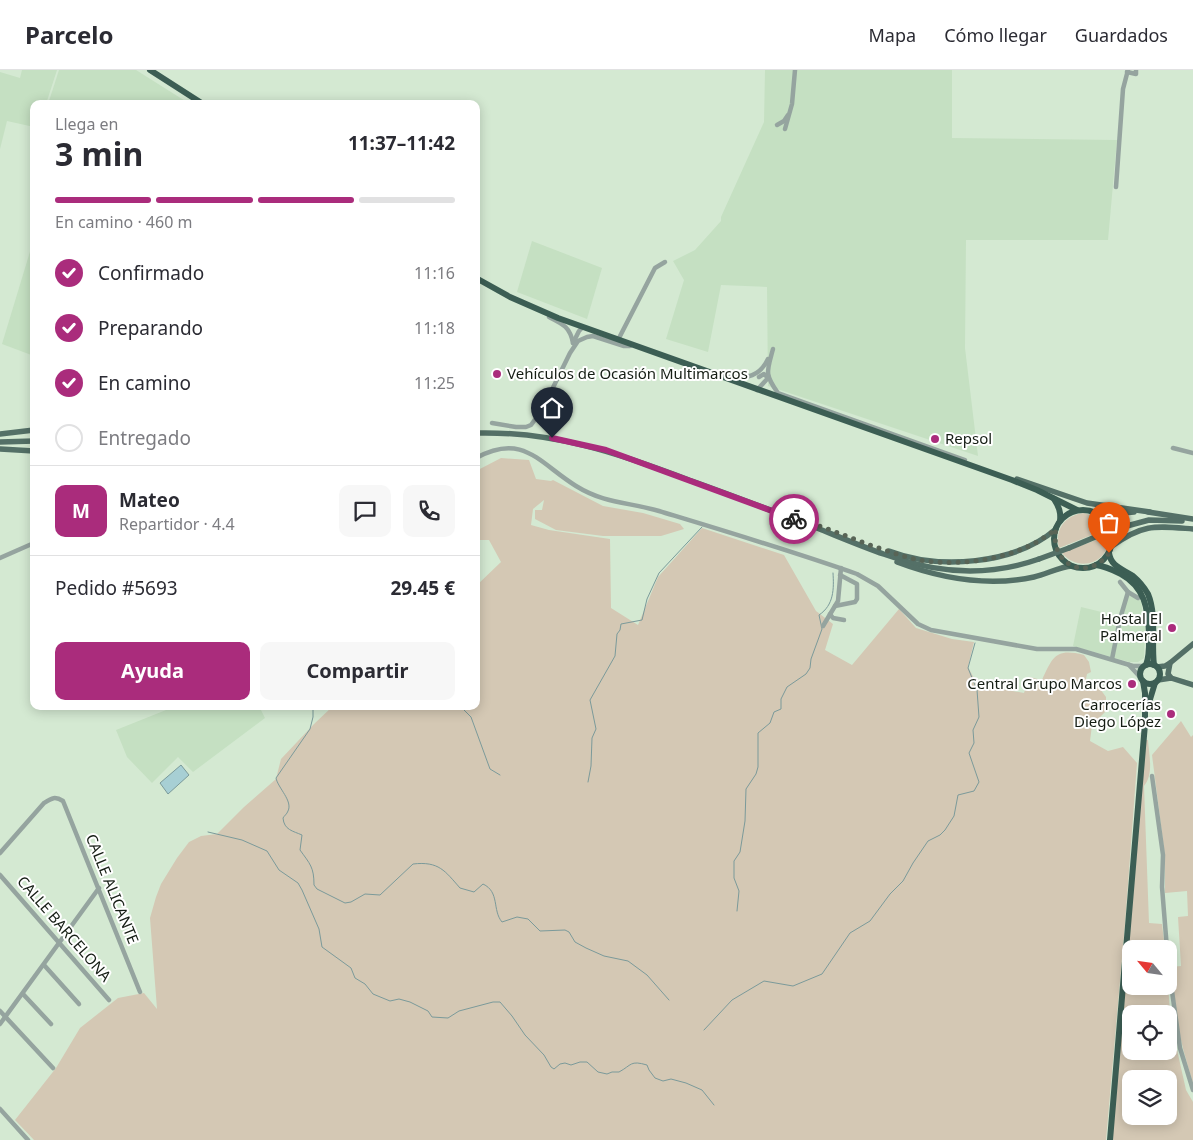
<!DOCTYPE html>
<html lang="es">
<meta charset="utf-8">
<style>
:root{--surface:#fff;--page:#f7f7f7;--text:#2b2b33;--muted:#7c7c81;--line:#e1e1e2;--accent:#aa2c7c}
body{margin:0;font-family:"Noto Sans",sans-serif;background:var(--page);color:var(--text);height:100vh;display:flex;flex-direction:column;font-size:19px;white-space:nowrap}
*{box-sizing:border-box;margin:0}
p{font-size:16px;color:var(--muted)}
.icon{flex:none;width:28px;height:28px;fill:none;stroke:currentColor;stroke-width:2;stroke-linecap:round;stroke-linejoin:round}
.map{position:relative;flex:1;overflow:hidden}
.side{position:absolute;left:30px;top:30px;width:450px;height:610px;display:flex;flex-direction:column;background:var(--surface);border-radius:10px;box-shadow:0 2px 12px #0003}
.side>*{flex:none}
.needle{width:32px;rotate:299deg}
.fabs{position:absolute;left:1122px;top:870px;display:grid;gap:10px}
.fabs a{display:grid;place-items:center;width:55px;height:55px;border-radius:10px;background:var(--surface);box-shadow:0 2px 12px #0003;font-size:25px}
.pin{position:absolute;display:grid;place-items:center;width:42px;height:42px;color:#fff;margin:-51px -21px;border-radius:50% 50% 50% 0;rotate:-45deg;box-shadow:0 0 5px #0007}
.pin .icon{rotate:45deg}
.courier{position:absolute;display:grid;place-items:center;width:50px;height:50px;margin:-25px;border:4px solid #aa2c7c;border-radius:50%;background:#fff;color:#222;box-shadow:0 1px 6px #0007}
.head em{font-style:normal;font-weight:700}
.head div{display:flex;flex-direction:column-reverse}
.head{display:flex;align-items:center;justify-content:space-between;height:85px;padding:0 25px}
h1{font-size:32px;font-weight:700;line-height:38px}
.bar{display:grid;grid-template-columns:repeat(4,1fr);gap:8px 5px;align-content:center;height:60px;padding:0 25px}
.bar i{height:6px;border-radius:4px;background:var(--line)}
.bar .active{background:var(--accent)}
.bar p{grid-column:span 4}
.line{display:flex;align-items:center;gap:12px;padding:0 25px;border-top:1px solid var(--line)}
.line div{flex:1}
.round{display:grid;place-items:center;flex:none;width:52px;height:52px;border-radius:10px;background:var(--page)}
ol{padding:0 25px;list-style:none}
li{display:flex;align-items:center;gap:15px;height:55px}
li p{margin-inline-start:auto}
li .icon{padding:5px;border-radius:50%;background:var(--accent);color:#fff;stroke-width:4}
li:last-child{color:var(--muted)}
li i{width:28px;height:28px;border:2px solid var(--line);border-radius:50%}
.primary-button{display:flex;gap:10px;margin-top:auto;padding:10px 25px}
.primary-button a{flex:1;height:58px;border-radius:10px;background:var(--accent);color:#fff;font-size:20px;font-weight:700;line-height:58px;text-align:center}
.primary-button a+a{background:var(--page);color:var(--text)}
header{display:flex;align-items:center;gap:30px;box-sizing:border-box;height:70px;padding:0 25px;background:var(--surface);border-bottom:1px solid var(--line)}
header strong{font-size:24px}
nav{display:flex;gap:28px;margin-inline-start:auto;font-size:18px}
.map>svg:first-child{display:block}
</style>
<header>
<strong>Parcelo</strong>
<nav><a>Mapa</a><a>Cómo llegar</a><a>Guardados</a></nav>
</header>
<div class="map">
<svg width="1193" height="1070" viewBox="0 0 1193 1070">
<rect width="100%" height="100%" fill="#d4e9d2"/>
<g fill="#c5e0c2">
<polygon points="22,0 57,0 46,34 34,34 34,57 7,51 0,79 0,2 20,8"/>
<polygon points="59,0 136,0 190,34 56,34 49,31"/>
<polygon points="765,0 952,0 952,68 1117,70 1108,170 966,170 965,278 978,386 768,316 767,217 721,215 708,282 666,269 684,210 673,191 695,180 721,151 721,147 764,52"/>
<polygon points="532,171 602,198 587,249 517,222"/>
<polygon points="32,175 34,175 34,286 2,274"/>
<polygon points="1128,525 1141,531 1145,558 1144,588 1138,592 1129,592 1073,576 1081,537 1118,546"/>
<polygon points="176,636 259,636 265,648 193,702 178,687 152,713 127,687 116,660"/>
</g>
<g fill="#d4c8b4" fill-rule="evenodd">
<path d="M501,388L529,390L536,409L551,411L553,410L603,436L643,443L680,454L684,459L661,466H603L556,460L535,449V440H542L544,430L533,439L531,455L549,460L610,469L611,538L638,555L658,507L702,458L784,485L816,541L833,554L825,580L852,595L899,539L916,558L952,569L974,572L968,597L976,612L985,616L1024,623L1029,607L1042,610C1053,586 1056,578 1084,585L1089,592L1091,602L1087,604L1086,609L1091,615L1095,612L1106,627V641L1092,655L1090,671L1108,681L1123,677L1137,693L1125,854L1106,1070H34L15,1050L56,998L80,958L118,928L144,923L157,939L150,848L156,827L161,814L177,788L189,772L201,766L217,764L244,737L276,709L281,689L314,654L333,636H476V516L501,492L489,470H476V401Z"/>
<path d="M1084,443L1099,448L1107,459L1059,478C1054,460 1065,445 1084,443Z"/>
<path d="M1109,465C1111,492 1079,504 1062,483Z"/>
<path d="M1181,651L1191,667L1193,665V1013C1181,975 1172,937 1171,897L1181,896L1178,847L1188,846L1187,821L1165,823V787L1152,685Z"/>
<path d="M1146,670H1148C1149,685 1154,704 1144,716L1149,853L1162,854L1165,879H1131V916H1168L1171,953L1186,1020L1193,1032V1070H1112ZM1131,944H1169V981H1131ZM1131,1009H1169V1046H1131Z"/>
</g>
<polygon fill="#a7cfd4" stroke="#7b9a9a" points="181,695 189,705 168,724 160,713"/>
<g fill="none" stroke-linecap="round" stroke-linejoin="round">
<g stroke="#7b9a9a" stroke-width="1">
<path d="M313,636V647L310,659L276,708C278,718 293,731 288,741C287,744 284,746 283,748C284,760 293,761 302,765L300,780C310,794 314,797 314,815L317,819L345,833L351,832L365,824L380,825L413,794C439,791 445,801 460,818L474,822L483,814C500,822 492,840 502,852L517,847L528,849L540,861L565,860L569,862L575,872L586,878L604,886L628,891L647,905L669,930"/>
<polyline points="460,636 471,647 490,699 500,705"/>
<polyline points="588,712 591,696 592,668 596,659 590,630 615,586 617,564 620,560 621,554 642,550 647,529 659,503 702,457"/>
<path d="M208,762L242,770L267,781L279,800L298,813L302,820L319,859L322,877L351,898L355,908L365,914L373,924L390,931L399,929L410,932L428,941L432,947L448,948L459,941L493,932H500L512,946L525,965L544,985L551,997L554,999L560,994L565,993L571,995L580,992H587L598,1002L607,1004L612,1002H619C632,995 630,990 647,995L649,1000L655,1008L663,1011L671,1009L686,1013L702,1020L714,1035"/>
<path d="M737,841L739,821L734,808V791L740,782L745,751L746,719L756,704L758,697V663L770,653L774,642L781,639V629L787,617L806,604L810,598L811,589L822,559L819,545C834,535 834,519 833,503"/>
<polyline points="704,960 732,930 764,911 793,916 822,904 850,863 870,851 890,824 903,811 913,793 928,771 940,765 945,760 954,746 958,725 974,721 979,712 969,683 974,673 973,660 979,647 977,620 968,598 975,573"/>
</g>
<g stroke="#95a49f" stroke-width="4.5">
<polyline points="1127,2 1136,4 1136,0"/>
<polyline points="777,55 784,51 788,45"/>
<polyline points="785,59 792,34 795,0"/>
<polyline points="1116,117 1123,19 1128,0"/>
<path d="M549,247C563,254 570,257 573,273"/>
<polyline points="618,270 655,198 665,192"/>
<polyline points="573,273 579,261 583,257"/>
<path d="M773,279C767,301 764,304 778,323L965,390"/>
<path d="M729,307C747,309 760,306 768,289"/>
<polyline points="757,320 768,308 764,304 759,307"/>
<polyline points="492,353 516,357 526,357 531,355 542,340 570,283 578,271 587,267 593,266 624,276 630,276"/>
<polyline points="1173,378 1193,383"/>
<path d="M476,388C523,362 539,393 576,416C605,434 629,432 659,441C725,461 792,481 857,504L878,516L918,554L931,560L1037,579H1076L1133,596H1143"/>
<polyline points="0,488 34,473"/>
<polyline points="1120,512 1128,522 1138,528"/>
<polyline points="835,536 855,532 857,529 857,514 840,505"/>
<polyline points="830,544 833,548 844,550"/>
<polyline points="823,556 838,531 841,498"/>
<polyline points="1112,589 1120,549 1128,522"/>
<polyline points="1129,595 1140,607"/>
<polyline points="1152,706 1163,785 1162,817 1167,879"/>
<path d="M0,783L44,733C52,728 55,726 63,731L140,922"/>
<polyline points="0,805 109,930"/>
<polyline points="44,895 79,934"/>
<polyline points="1169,900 1180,978 1193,1020"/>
<polyline points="23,924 51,954"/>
<polyline points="0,941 53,998"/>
<polyline points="0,954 99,818"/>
<polyline points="0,1039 28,1070"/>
</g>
<g stroke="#547067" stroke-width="5.5">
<path d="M476,363C553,361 618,383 689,410C726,423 762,437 799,451C883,483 948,521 1039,489"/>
<polyline points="0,364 34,360"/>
<polyline points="0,372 34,371"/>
<polyline points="0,379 34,381"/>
<polyline points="1017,409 1087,433 1150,442"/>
<polyline points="1148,442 1193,449"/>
<polyline points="1101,445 1134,442"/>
<polyline points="1123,457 1149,450 1182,451"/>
<path d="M1112,476C1144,453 1156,456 1193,459"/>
<polyline points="1069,478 1100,465"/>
<path d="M889,481C939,500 1014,495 1056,459"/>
<path d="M897,492C942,509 987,517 1034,507C1047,504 1059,497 1072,496"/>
<polyline points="1157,597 1165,596 1170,593"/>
<polyline points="1171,608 1168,604 1170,593 1193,574"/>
<polyline points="1158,610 1171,608 1193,615"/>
</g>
<g stroke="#3c5e54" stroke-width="6">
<polyline points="150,0 203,34"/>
<polyline points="476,208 510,227 558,248 1012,410 1037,420 1077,440"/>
<path d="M1054,429C1059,437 1061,442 1060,451"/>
<circle cx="1083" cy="469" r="29"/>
<path d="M1109,483C1111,497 1123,499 1133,506C1139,511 1144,517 1148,524C1157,546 1151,572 1154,595"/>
<path d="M1096,495C1105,496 1113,500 1121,504C1145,517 1148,539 1149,564C1149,575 1150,585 1146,595"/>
<circle cx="1150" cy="604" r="10"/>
<polyline points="1148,636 1155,613"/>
<polyline points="1110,1070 1145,654 1145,623 1143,611"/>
</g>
<g stroke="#547067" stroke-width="5.5">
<polyline points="1100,465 1123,457"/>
<polyline points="1039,489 1069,478"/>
</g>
</g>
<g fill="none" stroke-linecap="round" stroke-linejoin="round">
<path stroke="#586456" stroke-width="5" stroke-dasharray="0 9" d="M794,449L802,450C825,458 847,466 870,475C888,481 906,488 925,491C968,496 1021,488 1056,459C1049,494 1087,513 1109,483"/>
<polyline stroke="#aa2c7c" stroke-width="6" points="552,368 606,380 794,449"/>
</g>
<g fill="#aa2c7c" stroke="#fff" stroke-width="2">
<circle cx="497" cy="304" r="5"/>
<circle cx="935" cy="369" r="5"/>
<circle cx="1172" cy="558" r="5"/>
<circle cx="1132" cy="614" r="5"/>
<circle cx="1171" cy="644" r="5"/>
</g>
<g text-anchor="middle" stroke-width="4" stroke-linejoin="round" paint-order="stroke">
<g font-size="15" fill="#151d14" stroke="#fff" text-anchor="end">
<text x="507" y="309" text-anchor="start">Vehículos de Ocasión Multimarcos</text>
<text x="945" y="374" text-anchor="start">Repsol</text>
<text x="1162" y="554">Hostal El<tspan x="1162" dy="17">Palmeral</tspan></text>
<text x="1122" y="619">Central Grupo Marcos</text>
<text x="1161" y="640">Carrocerías<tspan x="1161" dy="17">Diego López</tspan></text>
</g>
<g font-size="15" fill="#151d14" stroke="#fff">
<text transform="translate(112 819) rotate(68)" y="5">CALLE ALICANTE</text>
<text transform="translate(64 859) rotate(49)" y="5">CALLE BARCELONA</text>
</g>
</g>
</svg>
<div class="fabs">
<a><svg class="needle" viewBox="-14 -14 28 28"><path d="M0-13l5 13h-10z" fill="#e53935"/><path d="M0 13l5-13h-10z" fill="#7c7c81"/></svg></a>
<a><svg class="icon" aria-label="locate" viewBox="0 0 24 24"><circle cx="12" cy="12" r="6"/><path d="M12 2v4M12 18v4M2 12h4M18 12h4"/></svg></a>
<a><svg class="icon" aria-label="layers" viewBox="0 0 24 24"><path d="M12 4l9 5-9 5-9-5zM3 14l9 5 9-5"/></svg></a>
</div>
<div class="pin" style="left:1109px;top:483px;background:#ea580c"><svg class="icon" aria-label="bag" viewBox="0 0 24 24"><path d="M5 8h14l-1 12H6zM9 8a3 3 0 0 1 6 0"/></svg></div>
<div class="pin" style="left:552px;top:368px;background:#1f2937"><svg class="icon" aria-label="home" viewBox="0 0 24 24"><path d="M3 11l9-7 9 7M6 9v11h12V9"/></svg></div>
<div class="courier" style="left:794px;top:449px"><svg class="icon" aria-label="bike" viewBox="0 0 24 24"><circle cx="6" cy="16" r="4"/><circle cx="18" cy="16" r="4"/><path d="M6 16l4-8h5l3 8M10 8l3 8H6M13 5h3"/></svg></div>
<section class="side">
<div class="head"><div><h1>3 min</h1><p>Llega en</p></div><em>11:37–11:42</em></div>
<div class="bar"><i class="active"></i><i class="active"></i><i class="active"></i><i></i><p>En camino · 460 m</p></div>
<ol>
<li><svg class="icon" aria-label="check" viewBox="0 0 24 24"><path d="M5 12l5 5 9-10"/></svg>Confirmado<p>11:16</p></li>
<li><svg class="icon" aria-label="check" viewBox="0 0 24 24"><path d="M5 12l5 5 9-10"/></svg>Preparando<p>11:18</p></li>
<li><svg class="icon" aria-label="check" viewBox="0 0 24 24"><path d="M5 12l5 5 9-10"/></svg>En camino<p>11:25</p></li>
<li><i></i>Entregado</li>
</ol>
<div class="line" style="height:90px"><b class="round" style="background:var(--accent);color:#fff">M</b><div><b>Mateo</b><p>Repartidor · 4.4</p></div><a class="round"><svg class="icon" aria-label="chat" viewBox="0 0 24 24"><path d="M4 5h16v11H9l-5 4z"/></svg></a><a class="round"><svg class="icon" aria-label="phone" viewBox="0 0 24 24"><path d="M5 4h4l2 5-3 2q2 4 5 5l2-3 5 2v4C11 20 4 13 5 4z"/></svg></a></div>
<div class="line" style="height:65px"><div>Pedido #5693</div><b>29.45 €</b></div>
<div class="primary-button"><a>Ayuda</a><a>Compartir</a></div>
</section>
</div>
